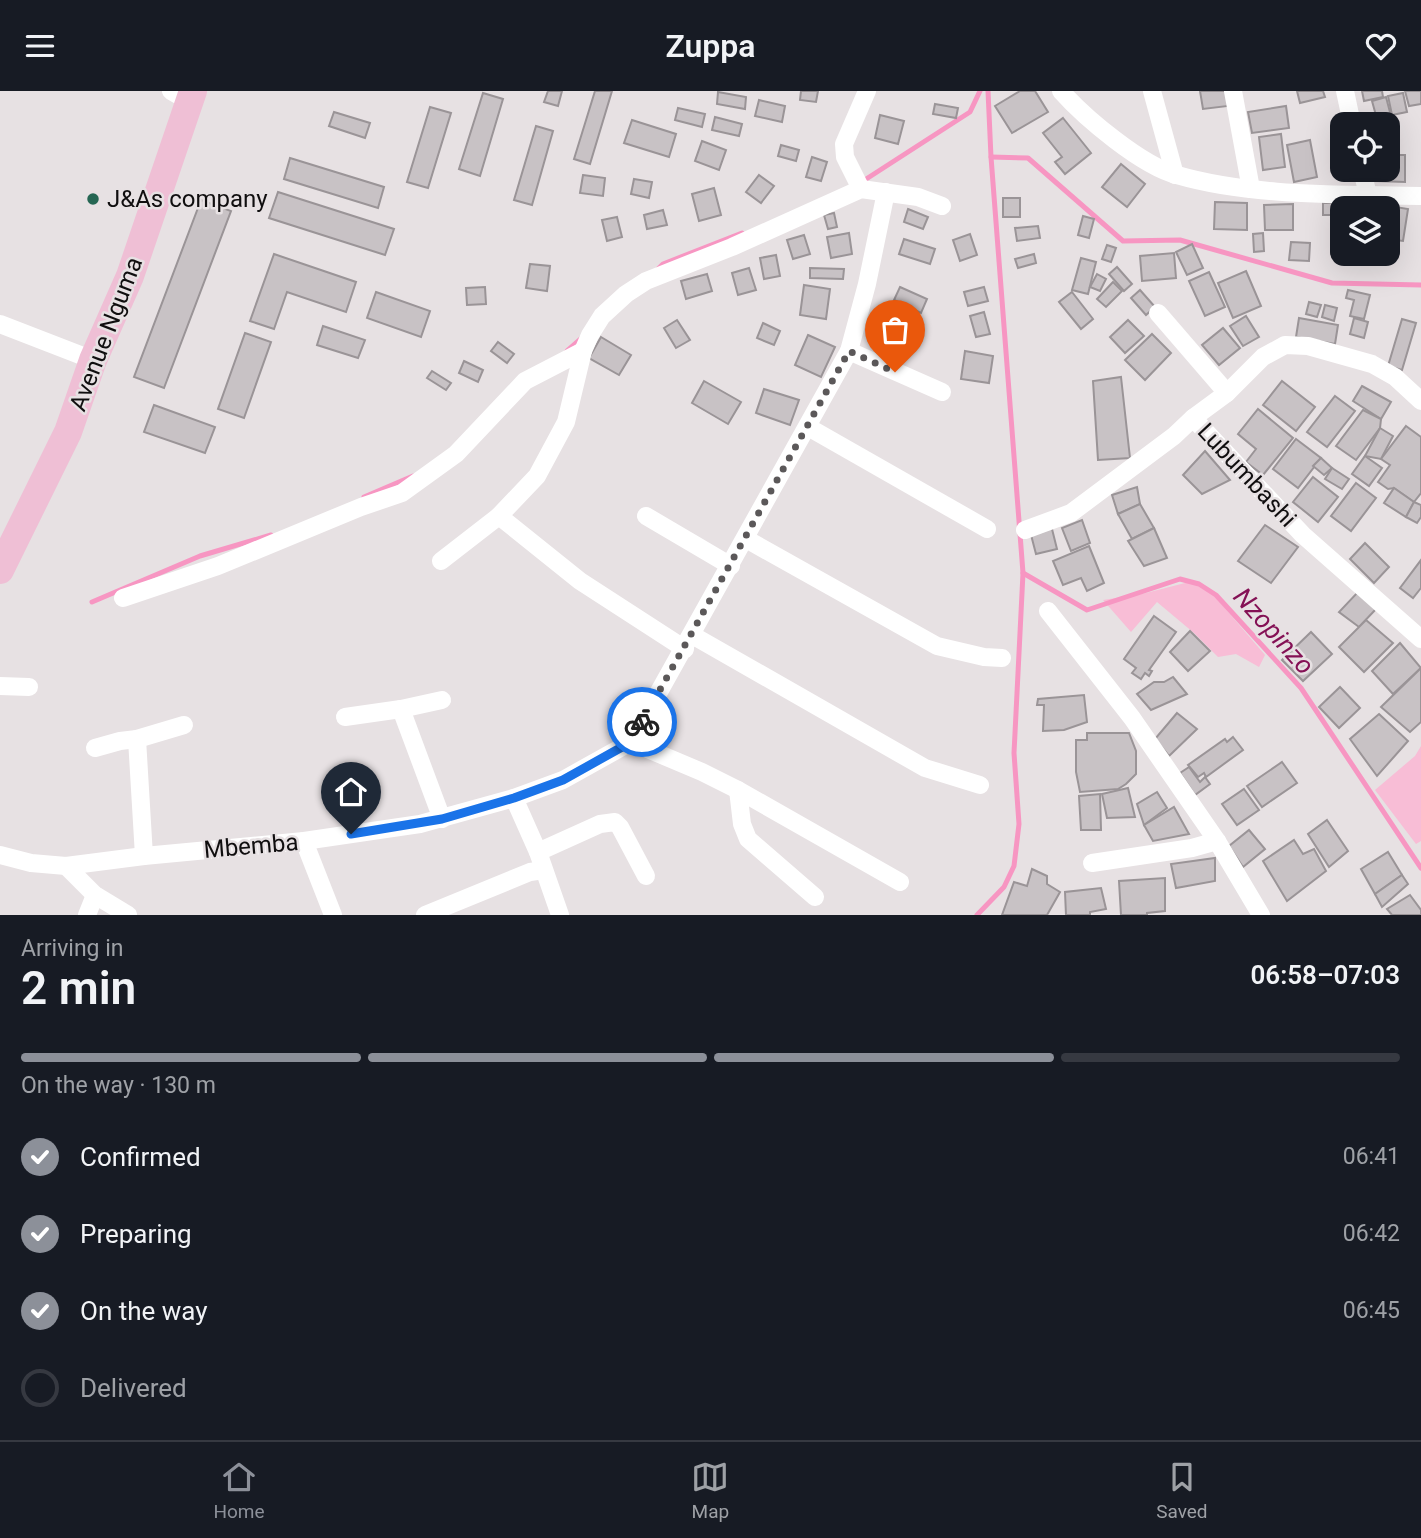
<!DOCTYPE html>
<meta charset="utf-8">
<style>
:root{--surface:#171b24;--page:#242831;--text:#f1f3f6;--muted:#9ea1a6;--line:#363941;--accent:#8c9099}
body{margin:0;font-family:Roboto,sans-serif;background:var(--page);color:var(--text);height:100vh;display:flex;flex-direction:column;font-size:26px;white-space:nowrap}
*{box-sizing:border-box;margin:0}
p{font-size:23px;color:var(--muted)}
.icon{flex:none;width:38px;height:38px;fill:none;stroke:currentColor;stroke-width:2;stroke-linecap:round;stroke-linejoin:round}
.map{position:relative;height:824px;overflow:hidden}
.drawer{display:flex;flex-direction:column;background:var(--surface);flex:1}
.drawer>*{flex:none}
.controls{position:absolute;left:1330px;top:21px;display:grid;gap:14px}
.controls a{display:grid;place-items:center;width:70px;height:70px;border-radius:14px;background:var(--surface);box-shadow:0 7px 28px #0002;font-size:35px}
.pin{position:absolute;display:grid;place-items:center;width:60px;height:60px;color:#fff;margin:-72px -30px;border-radius:50% 50% 50% 0;rotate:-45deg;box-shadow:0 0 7px #0007}
.pin .icon{rotate:45deg}
.courier{position:absolute;display:grid;place-items:center;width:70px;height:70px;margin:-35px;border:5px solid #1a73e8;border-radius:50%;background:#fff;color:#222;box-shadow:0 2px 9px #0007}
.head em{font-style:normal;font-weight:600}
.head div{display:flex;flex-direction:column-reverse}
.head{display:flex;align-items:center;justify-content:space-between;height:119px;padding:0 21px}
h1{font-size:46px;font-weight:600;line-height:52px}
.bar{display:grid;grid-template-columns:repeat(4,1fr);gap:10px 7px;align-content:center;height:84px;padding:0 21px}
.bar i{height:9px;border-radius:5px;background:var(--line)}
.bar .current{background:var(--accent)}
.bar p{grid-column:span 4}
ol{padding:0 21px;list-style:none}
li{display:flex;align-items:center;gap:21px;height:77px}
li p{margin-inline-start:auto}
li .icon{padding:7px;border-radius:50%;background:var(--accent);color:#fff;stroke-width:4}
li:last-child{color:var(--muted)}
li i{width:38px;height:38px;border:4px solid var(--line);border-radius:50%}
header{display:flex;justify-content:space-between;align-items:center;height:91px;padding:0 21px;background:var(--surface);font-size:32px;font-weight:600}
.dock{display:flex;justify-content:space-around;align-items:center;height:98px;border-top:2px solid var(--line);background:var(--surface);font-size:19px;color:var(--muted)}
.dock a{display:grid;justify-items:center;gap:4px}
.dock .current{color:var(--accent)}
.map>svg:first-child{display:block}
</style>
<header><svg class="icon" aria-label="menu" viewBox="0 0 24 24"><path d="M4 6h16M4 12h16M4 18h16"/></svg>Zuppa<svg class="icon" aria-label="heart" viewBox="0 0 24 24"><path d="M12 20l-8-8c-3-5 5-10 8-4 3-6 11-1 8 4z"/></svg></header>
<div class="map">
<svg width="1421" height="824" viewBox="0 0 1421 824">
<rect width="100%" height="100%" fill="#e7e1e3"/>
<g fill="#f8bdd6">
<polygon points="1189,491 1210,500 1265,564 1259,576 1236,563 1218,566 1194,542 1157,511 1131,541 1103,509 1142,503"/>
<polygon points="1421,655 1421,750 1416,753 1375,699 1415,665"/>
</g>
<g fill="none" stroke-linecap="round" stroke-linejoin="round">
<g stroke="#f796c2" stroke-width="5">
<polyline points="991,66 1028,67 1123,150 1180,149 1332,192 1421,194"/>
<polyline points="860,92 970,21 980,0"/>
<polyline points="658,178 663,173 742,142"/>
<polyline points="567,260 583,246"/>
<polyline points="364,406 413,385"/>
<polyline points="1023,482 1087,519 1180,488 1199,493 1216,504 1301,597 1421,777"/>
<polyline points="92,511 200,465 271,444"/>
<polyline points="977,824 1004,796 1014,775 1019,733 1014,662 1023,482 991,66 988,0"/>
</g>
</g>
<g fill="#c8c2c5" stroke="#9a9497" stroke-width="2">
<polygon points="548,0 562,0 558,15 544,11"/>
<polygon points="595,0 612,0 590,73 574,68"/>
<polygon points="801,0 818,0 816,11 800,9"/>
<polygon points="1020,0 1035,0 1048,21 1012,42 995,15"/>
<polygon points="1200,0 1226,0 1228,15 1203,18"/>
<polygon points="1297,0 1323,0 1325,6 1300,12"/>
<polygon points="1362,0 1382,0 1383,6 1364,10"/>
<polygon points="1405,0 1421,0 1421,13 1409,15"/>
<polygon points="718,1 746,6 745,18 717,13"/>
<polygon points="483,2 503,8 480,85 459,78"/>
<polygon points="1403,2 1407,21 1392,24 1388,5"/>
<polygon points="1386,6 1391,25 1377,28 1372,10"/>
<polygon points="759,9 785,15 782,31 755,25"/>
<polygon points="935,13 958,17 956,27 933,23"/>
<polygon points="1286,15 1289,37 1252,42 1248,21"/>
<polygon points="430,16 451,22 428,97 407,91"/>
<polygon points="678,17 705,23 702,36 675,29"/>
<polygon points="334,21 370,32 365,47 329,35"/>
<polygon points="880,24 904,30 898,53 875,47"/>
<polygon points="715,26 742,33 739,45 712,39"/>
<polygon points="1063,27 1091,62 1065,83 1055,71 1062,66 1043,42"/>
<polygon points="632,29 676,43 669,66 624,52"/>
<polygon points="536,35 553,40 532,114 514,109"/>
<polygon points="1281,43 1285,76 1263,79 1259,46"/>
<polygon points="1310,49 1317,86 1294,91 1287,54"/>
<polygon points="702,50 726,59 719,79 695,70"/>
<polygon points="781,54 799,59 796,70 778,65"/>
<polygon points="1388,64 1405,64 1405,91 1376,90 1376,79 1388,79"/>
<polygon points="812,66 827,71 821,90 806,86"/>
<polygon points="290,67 384,96 378,117 284,88"/>
<polygon points="1121,73 1145,93 1127,116 1102,96"/>
<polygon points="583,84 605,87 603,105 580,102"/>
<polygon points="759,84 774,95 761,112 746,101"/>
<polygon points="634,88 652,91 649,107 631,103"/>
<polygon points="714,97 721,124 699,130 692,103"/>
<polygon points="278,101 394,138 385,164 269,127"/>
<rect x="1003" y="107" width="17" height="19"/>
<polygon points="201,109 231,120 164,297 134,286"/>
<polygon points="1215,111 1247,112 1247,139 1214,138"/>
<polygon points="1365,111 1408,118 1403,150 1388,148 1388,117 1364,117"/>
<polygon points="1323,112 1346,112 1346,117 1342,117 1342,124 1323,124"/>
<polygon points="1293,113 1293,139 1265,139 1264,114"/>
<polygon points="908,118 928,126 923,138 904,131"/>
<polygon points="663,119 667,134 647,138 644,124"/>
<polygon points="834,122 837,136 828,138 824,124"/>
<polygon points="1083,125 1094,128 1089,147 1078,144"/>
<polygon points="617,126 622,146 607,150 602,129"/>
<polygon points="1038,135 1040,147 1017,150 1015,137"/>
<polygon points="849,142 852,163 831,167 827,146"/>
<polygon points="1263,142 1264,160 1254,161 1253,143"/>
<polygon points="970,143 977,164 960,170 953,149"/>
<polygon points="804,144 810,163 793,168 787,149"/>
<polygon points="904,148 935,158 930,173 899,163"/>
<polygon points="1291,151 1310,152 1309,170 1289,169"/>
<polygon points="1192,153 1203,177 1187,184 1176,161"/>
<polygon points="1107,154 1116,157 1111,171 1102,168"/>
<polygon points="1174,162 1176,187 1142,190 1140,165"/>
<polygon points="274,163 356,191 346,221 287,201 274,238 250,230"/>
<polygon points="1034,163 1036,172 1018,177 1015,168"/>
<polygon points="776,164 780,185 764,188 760,167"/>
<polygon points="1081,167 1096,171 1088,203 1072,199"/>
<polygon points="530,173 550,175 547,200 526,197"/>
<polygon points="1117,176 1132,193 1124,200 1109,183"/>
<polygon points="749,177 756,199 738,204 732,182"/>
<polygon points="810,177 844,178 843,188 810,187"/>
<polygon points="1246,180 1261,215 1233,227 1218,192"/>
<polygon points="1209,181 1225,216 1205,225 1189,190"/>
<polygon points="707,183 712,200 686,208 681,190"/>
<polygon points="1097,183 1106,188 1100,200 1090,196"/>
<polygon points="1113,191 1122,200 1106,216 1097,208"/>
<polygon points="804,194 830,198 826,228 800,224"/>
<polygon points="485,196 486,213 467,214 466,197"/>
<polygon points="900,196 927,208 921,222 894,209"/>
<polygon points="984,196 988,210 968,215 964,201"/>
<polygon points="1140,199 1155,216 1146,224 1131,207"/>
<polygon points="1348,199 1370,204 1364,228 1350,225 1354,209 1346,207"/>
<polygon points="376,201 430,220 421,246 367,227"/>
<polygon points="1072,201 1093,228 1081,238 1059,211"/>
<polygon points="1309,211 1321,214 1317,226 1306,223"/>
<polygon points="1325,214 1337,217 1334,230 1322,226"/>
<polygon points="984,221 990,243 976,246 970,225"/>
<polygon points="891,225 923,234 918,251 886,242"/>
<polygon points="1246,225 1259,246 1243,255 1230,235"/>
<polygon points="1299,227 1338,234 1335,253 1296,246"/>
<polygon points="1354,227 1368,231 1364,247 1350,243"/>
<polygon points="1402,228 1416,232 1402,279 1388,275"/>
<polygon points="677,229 690,249 676,257 664,237"/>
<polygon points="1128,229 1144,245 1125,262 1110,246"/>
<polygon points="763,232 780,240 774,254 757,247"/>
<polygon points="323,235 365,249 358,267 317,254"/>
<polygon points="1223,237 1240,257 1219,274 1202,254"/>
<polygon points="245,242 271,251 244,327 218,318"/>
<polygon points="1152,243 1171,262 1145,289 1125,269"/>
<polygon points="808,244 835,256 821,286 795,274"/>
<polygon points="601,246 631,264 619,284 589,267"/>
<polygon points="498,251 514,263 507,272 491,260"/>
<polygon points="879,252 905,259 901,270 876,263"/>
<polygon points="965,260 993,265 989,292 961,288"/>
<polygon points="464,270 483,279 478,291 459,282"/>
<polygon points="432,280 451,292 446,299 427,287"/>
<polygon points="1121,286 1130,367 1098,369 1093,290"/>
<polygon points="704,290 741,311 728,333 692,312"/>
<polygon points="1282,290 1315,316 1296,340 1263,314"/>
<polygon points="1362,295 1391,311 1381,328 1353,310"/>
<polygon points="764,298 799,309 790,334 756,322"/>
<polygon points="1335,305 1355,320 1327,356 1307,341"/>
<polygon points="154,314 215,336 205,362 144,341"/>
<polygon points="1258,318 1293,347 1263,384 1246,371 1256,358 1238,343"/>
<polygon points="1363,319 1381,328 1380,337 1356,369 1336,355"/>
<polygon points="1406,335 1421,346 1421,402 1414,411 1394,397 1388,398 1378,391 1390,374 1381,368"/>
<polygon points="1380,337 1393,345 1381,368 1365,365"/>
<polygon points="1296,348 1321,367 1298,397 1273,378"/>
<polygon points="1205,360 1230,389 1202,403 1183,384"/>
<polygon points="1365,365 1382,377 1369,395 1352,383"/>
<polygon points="1321,367 1332,377 1324,384 1313,375"/>
<polygon points="1332,377 1349,388 1342,398 1325,388"/>
<polygon points="1313,386 1338,406 1318,431 1293,411"/>
<polygon points="1356,392 1376,407 1351,440 1331,425"/>
<polygon points="1137,396 1140,413 1118,423 1112,404"/>
<polygon points="1394,397 1414,411 1406,426 1384,412"/>
<polygon points="1414,411 1421,414 1421,426 1417,432 1406,426"/>
<polygon points="1140,413 1154,437 1132,448 1118,423"/>
<polygon points="1082,429 1090,452 1071,460 1062,437"/>
<polygon points="1051,434 1057,458 1036,463 1030,440"/>
<polygon points="1265,434 1298,456 1271,492 1238,470"/>
<polygon points="1154,437 1167,467 1144,475 1128,450"/>
<polygon points="1365,452 1389,476 1374,492 1350,468"/>
<polygon points="1089,455 1104,492 1087,500 1081,487 1063,494 1053,470"/>
<polygon points="1421,469 1421,497 1413,507 1400,497"/>
<polygon points="1357,502 1376,518 1359,536 1339,521"/>
<polygon points="1154,525 1176,541 1149,579 1152,580 1149,585 1145,582 1141,588 1132,582 1136,577 1124,568"/>
<polygon points="1366,529 1393,552 1364,581 1339,556"/>
<polygon points="1190,540 1210,560 1188,580 1170,561"/>
<polygon points="1311,541 1332,563 1303,590 1282,569"/>
<polygon points="1400,552 1421,577 1393,603 1372,580"/>
<polygon points="1421,577 1421,631 1410,641 1381,616"/>
<polygon points="1173,586 1187,603 1151,619 1137,603 1154,591 1164,591"/>
<polygon points="1340,596 1360,617 1339,637 1319,616"/>
<polygon points="1084,604 1087,631 1064,639 1043,640 1044,614 1037,614 1038,608"/>
<polygon points="1177,622 1197,638 1169,665 1155,648"/>
<polygon points="1379,623 1408,650 1377,685 1350,648"/>
<polygon points="1087,642 1129,642 1136,660 1136,683 1126,693 1118,698 1080,701 1076,681 1076,649 1087,649"/>
<polygon points="1233,646 1243,659 1206,686 1204,682 1198,686 1188,674 1225,648 1227,651"/>
<polygon points="1282,671 1297,692 1262,716 1247,695"/>
<polygon points="1189,676 1200,691 1205,686 1210,693 1195,704 1180,682"/>
<polygon points="1128,697 1135,726 1107,727 1102,703"/>
<polygon points="1244,698 1259,719 1237,734 1222,713"/>
<polygon points="1157,701 1167,717 1144,734 1137,713"/>
<polygon points="1100,703 1101,739 1081,739 1079,705"/>
<polygon points="1174,716 1189,743 1153,750 1144,734"/>
<polygon points="1327,729 1348,760 1329,776 1308,743"/>
<polygon points="1249,739 1265,758 1243,776 1229,755"/>
<polygon points="1294,749 1303,763 1314,758 1326,780 1287,810 1263,770"/>
<polygon points="1388,761 1402,784 1375,803 1361,778"/>
<polygon points="1215,767 1215,790 1176,797 1171,773"/>
<polygon points="1032,778 1047,785 1047,793 1060,801 1047,824 1002,824 1014,791 1027,795"/>
<polygon points="1402,784 1408,793 1382,816 1375,803"/>
<polygon points="1165,787 1165,820 1147,822 1147,824 1121,824 1119,790"/>
<polygon points="1101,797 1106,818 1090,821 1090,824 1066,824 1065,801"/>
<polygon points="1410,804 1421,819 1421,824 1392,824 1387,818"/>
</g>
<g fill="none" stroke-linecap="round" stroke-linejoin="round">
<g stroke="#fff" stroke-width="18">
<polyline points="171,0 190,11"/>
<path d="M1061,0C1085,27 1142,75 1177,84C1253,106 1342,103 1421,105"/>
<polyline points="1152,0 1175,84"/>
<polyline points="1233,0 1251,98"/>
<polyline points="1345,0 1352,33"/>
<polyline points="1362,79 1368,104"/>
<polyline points="861,98 845,66 844,53 867,0"/>
<polyline points="1158,222 1227,302"/>
<polyline points="0,233 93,269"/>
<polyline points="849,260 942,301"/>
<polyline points="1193,327 1227,302 1263,266 1285,254 1308,255 1372,273 1395,286 1421,310"/>
<polyline points="808,336 987,438"/>
<polyline points="499,425 580,490 685,558"/>
<polyline points="646,425 731,475"/>
<polyline points="1025,439 1071,422 1174,345 1193,327 1303,444 1421,548"/>
<polyline points="746,448 937,555 984,566 1002,567"/>
<polyline points="441,470 499,425 537,385 566,331 583,260 590,244 602,225 626,203 646,190 732,156 861,98 918,106 942,115"/>
<polyline points="123,507 218,475 361,416 402,402 456,363 525,290 583,260"/>
<polyline points="1048,520 1132,627 1217,750 1261,824"/>
<polyline points="692,544 925,677 980,694"/>
<polyline points="0,595 29,596"/>
<polyline points="401,618 442,728"/>
<polyline points="345,626 401,618 442,609"/>
<polyline points="137,648 144,765"/>
<polyline points="631,651 702,681 738,699 900,791"/>
<polyline points="95,657 120,650 137,648 184,634"/>
<polyline points="738,699 742,733 748,748 815,806"/>
<polyline points="514,707 538,761 560,824"/>
<polyline points="304,750 333,824"/>
<polyline points="538,761 600,733 615,731 620,736 646,785"/>
<polyline points="0,764 31,772 66,775 144,765 304,750 420,733 514,707 563,689 631,651 849,260 867,193 886,101"/>
<polyline points="1092,772 1192,757 1217,750"/>
<polyline points="66,775 95,804 128,824"/>
<polyline points="87,824 95,804"/>
<polyline points="425,824 530,781 544,779"/>
</g>
<polyline stroke="#efbfd5" stroke-width="28" points="0,479 68,341 93,269 130,185 193,0"/>
</g>
<g fill="none" stroke-linecap="round" stroke-linejoin="round">
<polyline stroke="#5b5859" stroke-width="7" stroke-dasharray="0 12.6" points="642,631 849,260 895,281"/>
<polyline stroke="#1a73e8" stroke-width="9" points="351,743 442,728 514,707 563,689 631,651 642,631"/>
</g>
<circle fill="#266653" stroke="#e7e1e3" stroke-width="2.5" cx="93" cy="108" r="7"/>
<g text-anchor="middle" stroke-width="5" stroke-linejoin="round" paint-order="stroke">
<g font-size="24" fill="#100e0f" stroke="#e7e1e3" text-anchor="start">
<text x="107" y="116">J&amp;As company</text>
</g>
<g font-size="24" fill="#100e0f" stroke="#e7e1e3">
<text transform="translate(106 243) rotate(-69)" y="8">Avenue Nguma</text>
<text transform="translate(1247 384) rotate(47)" y="8">Lubumbashi</text>
<text transform="translate(251 755) rotate(-5)" y="8">Mbemba</text>
</g>
<g font-size="26" font-style="italic" fill="#841155" stroke="#e7e1e3">
<text transform="translate(1274 540) rotate(48)" y="9">Nzopinzo</text>
</g>
</g>
</svg>
<div class="controls">
<a><svg class="icon" aria-label="locate" viewBox="0 0 24 24"><circle cx="12" cy="12" r="6"/><path d="M12 2v4M12 18v4M2 12h4M18 12h4"/></svg></a>
<a><svg class="icon" aria-label="layers" viewBox="0 0 24 24"><path d="M12 4l9 5-9 5-9-5zM3 14l9 5 9-5"/></svg></a>
</div>
<div class="pin" style="left:895px;top:281px;background:#ea580c"><svg class="icon" aria-label="bag" viewBox="0 0 24 24"><path d="M5 8h14l-1 12H6zM9 8a3 3 0 0 1 6 0"/></svg></div>
<div class="pin" style="left:351px;top:743px;background:#1f2937"><svg class="icon" aria-label="home" viewBox="0 0 24 24"><path d="M3 11l9-7 9 7M6 9v11h12V9"/></svg></div>
<div class="courier" style="left:642px;top:631px"><svg class="icon" aria-label="bike" viewBox="0 0 24 24"><circle cx="6" cy="16" r="4"/><circle cx="18" cy="16" r="4"/><path d="M6 16l4-8h5l3 8M10 8l3 8H6M13 5h3"/></svg></div>
</div>
<section class="drawer">
<div class="head"><div><h1>2 min</h1><p>Arriving in</p></div><em>06:58–07:03</em></div>
<div class="bar"><i class="current"></i><i class="current"></i><i class="current"></i><i></i><p>On the way · 130 m</p></div>
<ol>
<li><svg class="icon" aria-label="check" viewBox="0 0 24 24"><path d="M5 12l5 5 9-10"/></svg>Confirmed<p>06:41</p></li>
<li><svg class="icon" aria-label="check" viewBox="0 0 24 24"><path d="M5 12l5 5 9-10"/></svg>Preparing<p>06:42</p></li>
<li><svg class="icon" aria-label="check" viewBox="0 0 24 24"><path d="M5 12l5 5 9-10"/></svg>On the way<p>06:45</p></li>
<li><i></i>Delivered</li>
</ol>
</section>
<nav class="dock">
<a class="current"><svg class="icon" aria-label="home" viewBox="0 0 24 24"><path d="M3 11l9-7 9 7M6 9v11h12V9"/></svg>Home</a>
<a><svg class="icon" aria-label="map" viewBox="0 0 24 24"><path d="M3 6l6-2 6 2 6-2v14l-6 2-6-2-6 2zM9 4v14M15 6v14"/></svg>Map</a>
<a><svg class="icon" aria-label="saved" viewBox="0 0 24 24"><path d="M7 4h10v16l-5-4-5 4z"/></svg>Saved</a>
</nav>
